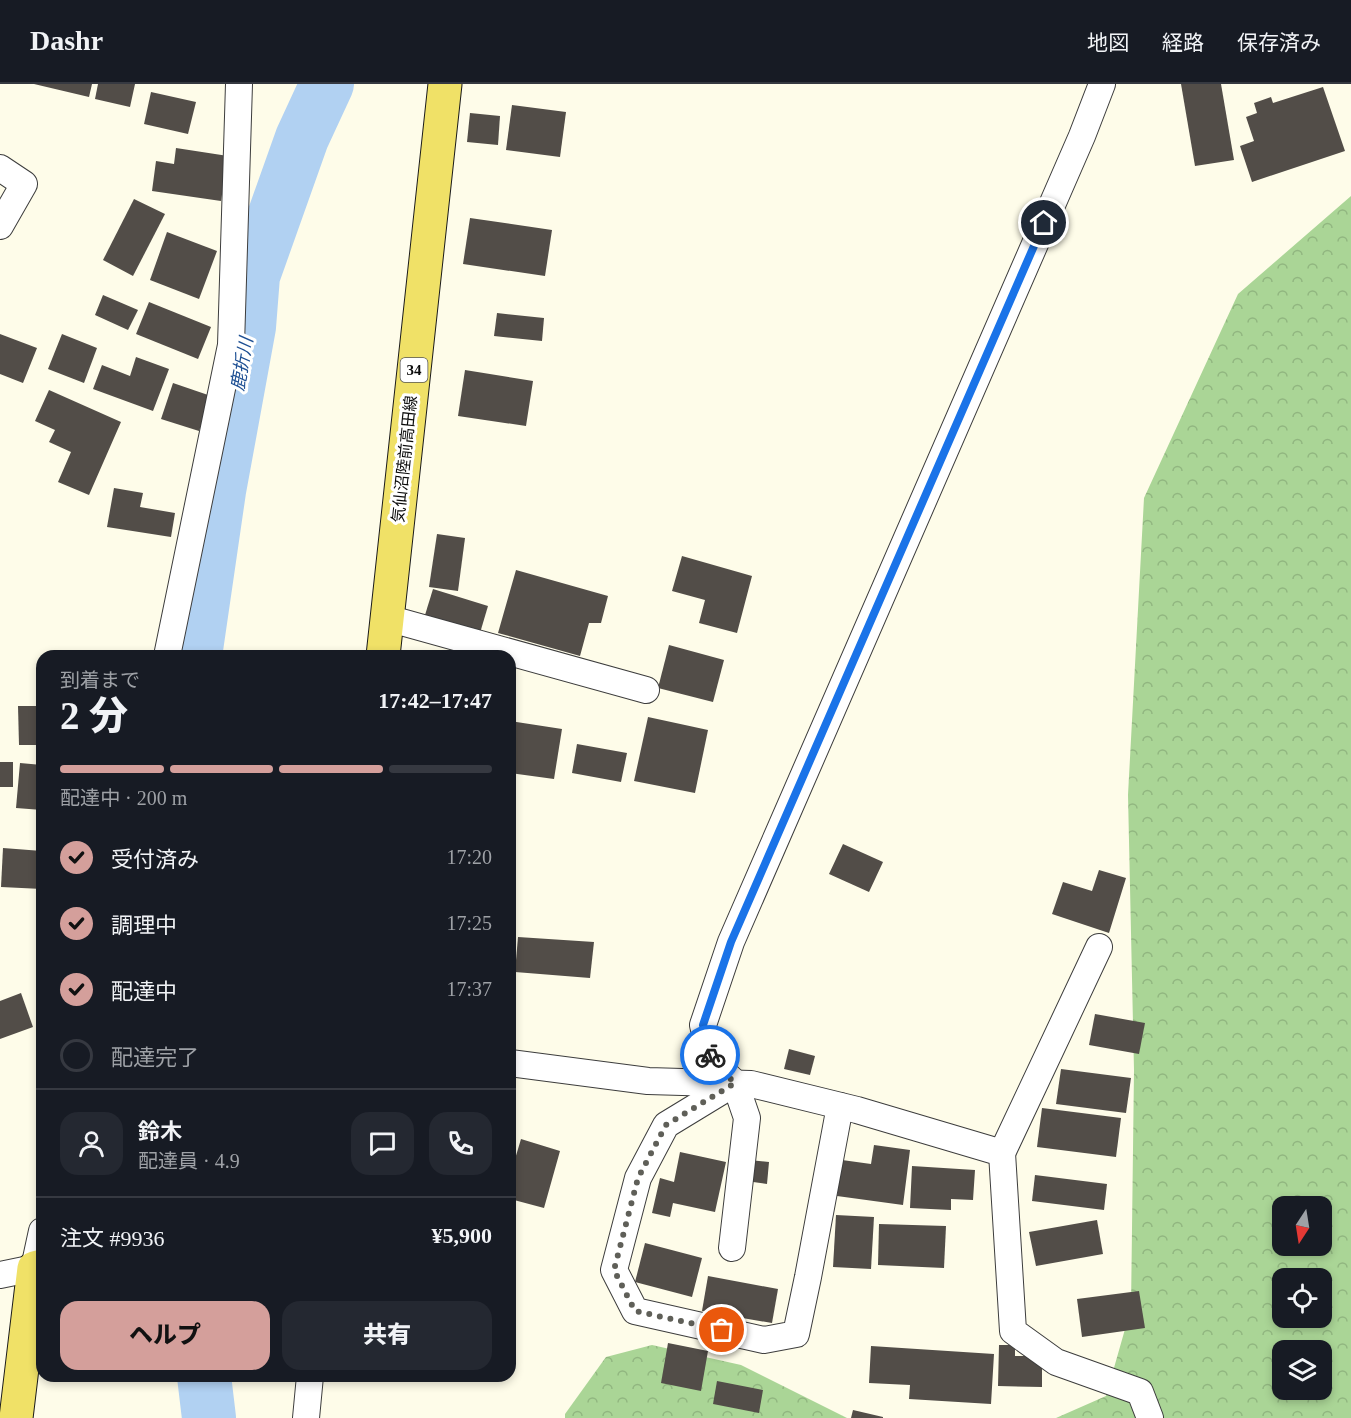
<!DOCTYPE html>
<html lang="ja">
<meta charset="utf-8">
<style>
:root{--surface:#171b24;--page:#242831;--text:#f1f3f6;--muted:#9ea1a6;--line:#363941;--accent:#d49f9b}
body{margin:0;font-family:"Times New Roman","Noto Sans JP",serif;background:var(--page);color:var(--text);height:100vh;display:flex;flex-direction:column;font-size:22px;white-space:nowrap}
*{box-sizing:border-box;margin:0}
p{font-size:20px;color:var(--muted)}
.icon{flex:none;width:33px;height:33px;fill:none;stroke:currentColor;stroke-width:2;stroke-linecap:round;stroke-linejoin:round}
.map{position:relative;flex:1;overflow:hidden}
.details{position:absolute;left:36px;top:566px;width:480px;height:732px;display:flex;flex-direction:column;background:var(--surface);border-radius:18px;box-shadow:0 3px 9px #0003}
.details>*{flex:none}
.needle{width:39px;rotate:192deg}
.controls{position:absolute;left:1272px;top:1112px;display:grid;gap:12px}
.controls a{display:grid;place-items:center;width:60px;height:60px;border-radius:12px;background:var(--surface);box-shadow:0 3px 9px #0003;font-size:30px}
.pin{position:absolute;display:grid;place-items:center;width:51px;height:51px;color:#fff;margin:-26px;border:3px solid #fff;border-radius:50%;box-shadow:0 2px 6px #0007}
.courier{position:absolute;display:grid;place-items:center;width:60px;height:60px;margin:-30px;border:4px solid #1a73e8;border-radius:50%;background:#fff;color:#222;box-shadow:0 2px 8px #0007}
.headline em{font-style:normal;font-weight:800}
.headline div{display:flex;flex-direction:column-reverse}
.headline{display:flex;align-items:center;justify-content:space-between;height:102px;padding:0 24px}
h1{font-size:39px;font-weight:800;line-height:45px}
.bar{display:grid;grid-template-columns:repeat(4,1fr);gap:9px 6px;align-content:center;height:72px;padding:0 24px}
.bar i{height:8px;border-radius:4px;background:var(--line)}
.bar .current{background:var(--accent)}
.bar p{grid-column:span 4}
.line{display:flex;align-items:center;gap:15px;padding:0 24px;border-top:2px solid var(--line)}
.line div{flex:1}
.round{display:grid;place-items:center;flex:none;width:63px;height:63px;border-radius:18px;background:var(--page)}
ol{padding:0 24px;list-style:none}
li{display:flex;align-items:center;gap:18px;height:66px}
li p{margin-inline-start:auto}
li .icon{padding:6px;border-radius:50%;background:var(--accent);color:#111;stroke-width:4}
li:last-child{color:var(--muted)}
li i{width:33px;height:33px;border:3px solid var(--line);border-radius:50%}
.button{display:flex;gap:12px;margin-top:auto;padding:12px 24px}
.button a{flex:1;height:69px;border-radius:18px;background:var(--accent);color:#111;font-size:24px;font-weight:800;line-height:69px;text-align:center}
.button a+a{background:var(--page);color:var(--text)}
header{display:flex;align-items:center;gap:36px;box-sizing:border-box;height:84px;padding:0 30px;background:var(--surface);border-bottom:2px solid var(--line)}
header strong{font-size:28px}
nav{display:flex;gap:33px;margin-inline-start:auto;font-size:21px}
.map>svg:first-child{display:block}
</style>
<header>
<strong>Dashr</strong>
<nav><a>地図</a><a>経路</a><a>保存済み</a></nav>
</header>
<div class="map">
<svg width="1351" height="1334" viewBox="0 0 1351 1334">
<defs>
<pattern id="forest-crowns" width="20" height="18" patternUnits="userSpaceOnUse" patternTransform="scale(1.5)"><rect width="20" height="18" fill="#aad596"/><path d="M2 6a3 3 0 1 1 6 0M12 15a3 3 0 1 1 6 0" fill="none" stroke="#91b680"/></pattern>
</defs>
<rect width="100%" height="100%" fill="#fefce9"/>
<g fill="url(#forest-crowns)" fill-rule="evenodd">
<path d="M1351,112V1334H1056L1106,1312L1131,1224L1134,986L1128,711L1144,414L1238,210ZM1282,1122H1322V1161H1282ZM1282,1194H1322V1233H1282ZM1282,1266H1322V1305H1282Z"/>
<polygon points="652,1261 741,1281 847,1334 565,1334 565,1330 606,1273"/>
</g>
<g fill="none" stroke-linecap="round" stroke-linejoin="round">
<g stroke="#b1d1f2" stroke-width="54">
<polyline points="195,572 219,407 249,243 253,192 302,54 327,0"/>
<polyline points="204,1292 209,1334"/>
</g>
</g>
<g fill="#524d48">
<polygon points="34,0 92,0 89,13"/>
<polygon points="98,0 135,0 130,23 95,15"/>
<polygon points="1181,0 1221,0 1234,76 1195,82"/>
<polygon points="1323,3 1345,67 1252,98 1240,62 1254,57 1246,33 1257,29 1254,19 1271,13 1273,19"/>
<polygon points="151,8 196,18 188,50 144,40"/>
<polygon points="512,21 566,28 560,73 506,66"/>
<polygon points="470,29 500,32 498,61 467,58"/>
<polygon points="176,64 228,72 221,117 152,107 156,77 174,80"/>
<polygon points="134,115 165,130 133,192 103,176"/>
<polygon points="470,134 552,146 545,192 463,180"/>
<polygon points="167,148 217,167 199,215 150,196"/>
<polygon points="103,211 138,226 128,246 95,231"/>
<polygon points="149,218 211,243 198,275 136,250"/>
<polygon points="497,229 544,234 542,257 494,252"/>
<polygon points="0,250 37,264 23,299 0,290"/>
<polygon points="62,250 97,264 84,299 48,285"/>
<polygon points="136,273 169,285 153,327 93,305 102,281 130,292"/>
<polygon points="465,286 533,297 526,342 458,332"/>
<polygon points="173,299 211,312 199,347 161,335"/>
<polygon points="49,306 121,338 89,411 58,398 71,368 49,358 55,346 35,337"/>
<polygon points="114,404 143,409 140,423 175,429 171,453 107,443"/>
<polygon points="437,450 465,454 458,507 429,503"/>
<polygon points="682,472 752,492 737,549 699,539 705,516 672,507"/>
<polygon points="516,486 608,512 601,539 589,539 580,572 498,549"/>
<polygon points="433,505 488,522 480,549 425,531"/>
<polygon points="669,561 724,576 713,618 658,604"/>
<polygon points="425,567 445,570 445,572 424,572"/>
<polygon points="18,622 42,622 42,661 19,661"/>
<polygon points="648,633 708,646 695,709 634,697"/>
<polygon points="510,637 562,645 554,695 510,689"/>
<polygon points="577,660 627,669 621,698 572,689"/>
<rect x="0" y="678" width="13" height="25"/>
<polygon points="20,679 42,681 42,726 16,724"/>
<polygon points="843,760 883,778 869,808 829,790"/>
<polygon points="3,764 42,767 42,805 1,803"/>
<polygon points="1099,786 1126,794 1109,849 1052,830 1063,798 1092,807"/>
<polygon points="518,853 594,858 590,894 515,888"/>
<polygon points="21,909 33,943 0,955 0,917"/>
<polygon points="1095,930 1145,939 1139,970 1089,961"/>
<polygon points="789,965 815,972 810,991 784,985"/>
<polygon points="1061,985 1131,994 1126,1029 1056,1020"/>
<polygon points="1042,1024 1121,1034 1116,1073 1037,1063"/>
<polygon points="521,1055 560,1067 544,1124 514,1116 511,1127 510,1085 512,1085"/>
<polygon points="874,1061 910,1066 903,1121 837,1112 842,1076 871,1080"/>
<polygon points="680,1068 726,1078 715,1128 673,1119 670,1133 652,1129 660,1094 674,1098"/>
<polygon points="749,1076 769,1078 767,1100 746,1097"/>
<polygon points="912,1082 975,1086 973,1116 951,1115 951,1126 910,1124"/>
<polygon points="1035,1091 1107,1100 1104,1126 1032,1117"/>
<polygon points="836,1131 874,1133 871,1185 833,1183"/>
<polygon points="1097,1136 1103,1170 1036,1182 1029,1148"/>
<polygon points="879,1140 946,1142 944,1184 878,1181"/>
<polygon points="645,1159 702,1174 692,1213 635,1198"/>
<polygon points="708,1192 778,1205 772,1239 702,1227"/>
<polygon points="1139,1207 1145,1244 1082,1253 1077,1215"/>
<polygon points="668,1259 708,1267 701,1307 661,1299"/>
<polygon points="999,1261 1015,1261 1015,1272 1042,1272 1042,1303 998,1302"/>
<polygon points="871,1262 994,1270 991,1320 909,1315 910,1301 869,1299"/>
<polygon points="717,1297 763,1306 759,1329 713,1320"/>
<polygon points="853,1326 883,1333 883,1334 851,1334"/>
</g>
<g fill="none" stroke-linecap="round" stroke-linejoin="round">
<g stroke="#3d3d3d" stroke-width="28">
<g id="minor">
<polyline points="0,84 24,100 0,142"/>
<polyline points="387,534 646,606"/>
<polyline points="167,572 231,261 239,0"/>
<polyline points="510,979 648,997 751,1000 857,1026 1002,1069 1013,1247 1056,1278 1140,1308 1150,1334"/>
<polyline points="735,999 711,976 703,941 731,858 1082,52 1102,0"/>
<polyline points="1002,1069 1099,863"/>
<polyline points="732,1164 747,1034 735,999 666,1041 638,1094 614,1186 635,1227 764,1256 796,1250 808,1193 840,1022"/>
<polyline points="0,1191 34,1184 42,1147"/>
<polyline points="306,1334 310,1292"/>
</g>
</g>
<g stroke="#1b1b1b" stroke-width="35">
<g id="primary">
<polyline points="383,572 445,0"/>
<polyline points="16,1334 34,1184 42,1182"/>
</g>
</g>
<use href="#minor" stroke="#fff" stroke-width="26"/>
<use href="#primary" stroke="#f0e167" stroke-width="33"/>
</g>
<g fill="none" stroke-linecap="round" stroke-linejoin="round">
<polyline stroke="#5f5f58" stroke-width="6" stroke-dasharray="0 10.8" points="710,971 711,976 735,999 666,1041 638,1094 614,1186 635,1227 722,1246"/>
<polyline stroke="#1a73e8" stroke-width="8" points="710,971 703,941 731,858 1044,139"/>
</g>
<g text-anchor="middle" stroke-width="6" stroke-linejoin="round" paint-order="stroke">
<rect fill="#fff" stroke="#545454" stroke-width="1.5" x="400.5" y="274" width="27" height="24" rx="4.5"/>
<g font-size="15" font-weight="bold" fill="#0a0a0a">
<text x="414" y="291">34</text>
</g>
<g font-size="16" fill="#0a0a0a" stroke="#fff">
<text transform="translate(404 375) rotate(-84)" y="6">気仙沼陸前高田線</text>
</g>
<g font-size="18" font-style="italic" fill="#1d4f93" stroke="#fff">
<text transform="translate(242 280) rotate(-80)" y="6">鹿折川</text>
</g>
</g>
</svg>
<div class="controls">
<a><svg class="needle" viewBox="-14 -14 28 28"><path d="M0-13l5 13h-10z" fill="#e53935"/><path d="M0 13l5-13h-10z" fill="#9ea1a6"/></svg></a>
<a><svg class="icon" aria-label="locate" viewBox="0 0 24 24"><circle cx="12" cy="12" r="6"/><path d="M12 2v4M12 18v4M2 12h4M18 12h4"/></svg></a>
<a><svg class="icon" aria-label="layers" viewBox="0 0 24 24"><path d="M12 4l9 5-9 5-9-5zM3 14l9 5 9-5"/></svg></a>
</div>
<div class="pin" style="left:722px;top:1246px;background:#ea580c"><svg class="icon" aria-label="bag" viewBox="0 0 24 24"><path d="M5 8h14l-1 12H6zM9 8a3 3 0 0 1 6 0"/></svg></div>
<div class="pin" style="left:1044px;top:139px;background:#1f2937"><svg class="icon" aria-label="home" viewBox="0 0 24 24"><path d="M3 11l9-7 9 7M6 9v11h12V9"/></svg></div>
<div class="courier" style="left:710px;top:971px"><svg class="icon" aria-label="bike" viewBox="0 0 24 24"><circle cx="6" cy="16" r="4"/><circle cx="18" cy="16" r="4"/><path d="M6 16l4-8h5l3 8M10 8l3 8H6M13 5h3"/></svg></div>
<section class="details">
<div class="headline"><div><h1>2 分</h1><p>到着まで</p></div><em>17:42–17:47</em></div>
<div class="bar"><i class="current"></i><i class="current"></i><i class="current"></i><i></i><p>配達中 · 200 m</p></div>
<ol>
<li><svg class="icon" aria-label="check" viewBox="0 0 24 24"><path d="M5 12l5 5 9-10"/></svg>受付済み<p>17:20</p></li>
<li><svg class="icon" aria-label="check" viewBox="0 0 24 24"><path d="M5 12l5 5 9-10"/></svg>調理中<p>17:25</p></li>
<li><svg class="icon" aria-label="check" viewBox="0 0 24 24"><path d="M5 12l5 5 9-10"/></svg>配達中<p>17:37</p></li>
<li><i></i>配達完了</li>
</ol>
<div class="line" style="height:108px"><a class="round"><svg class="icon" aria-label="person" viewBox="0 0 24 24"><circle cx="12" cy="8" r="4"/><path d="M4 21q1-7 8-7t8 7"/></svg></a><div><b>鈴木</b><p>配達員 · 4.9</p></div><a class="round"><svg class="icon" aria-label="chat" viewBox="0 0 24 24"><path d="M4 5h16v11H9l-5 4z"/></svg></a><a class="round"><svg class="icon" aria-label="phone" viewBox="0 0 24 24"><path d="M5 4h4l2 5-3 2q2 4 5 5l2-3 5 2v4C11 20 4 13 5 4z"/></svg></a></div>
<div class="line" style="height:78px"><div>注文 #9936</div><b>¥5,900</b></div>
<div class="button"><a>ヘルプ</a><a>共有</a></div>
</section>
</div>
